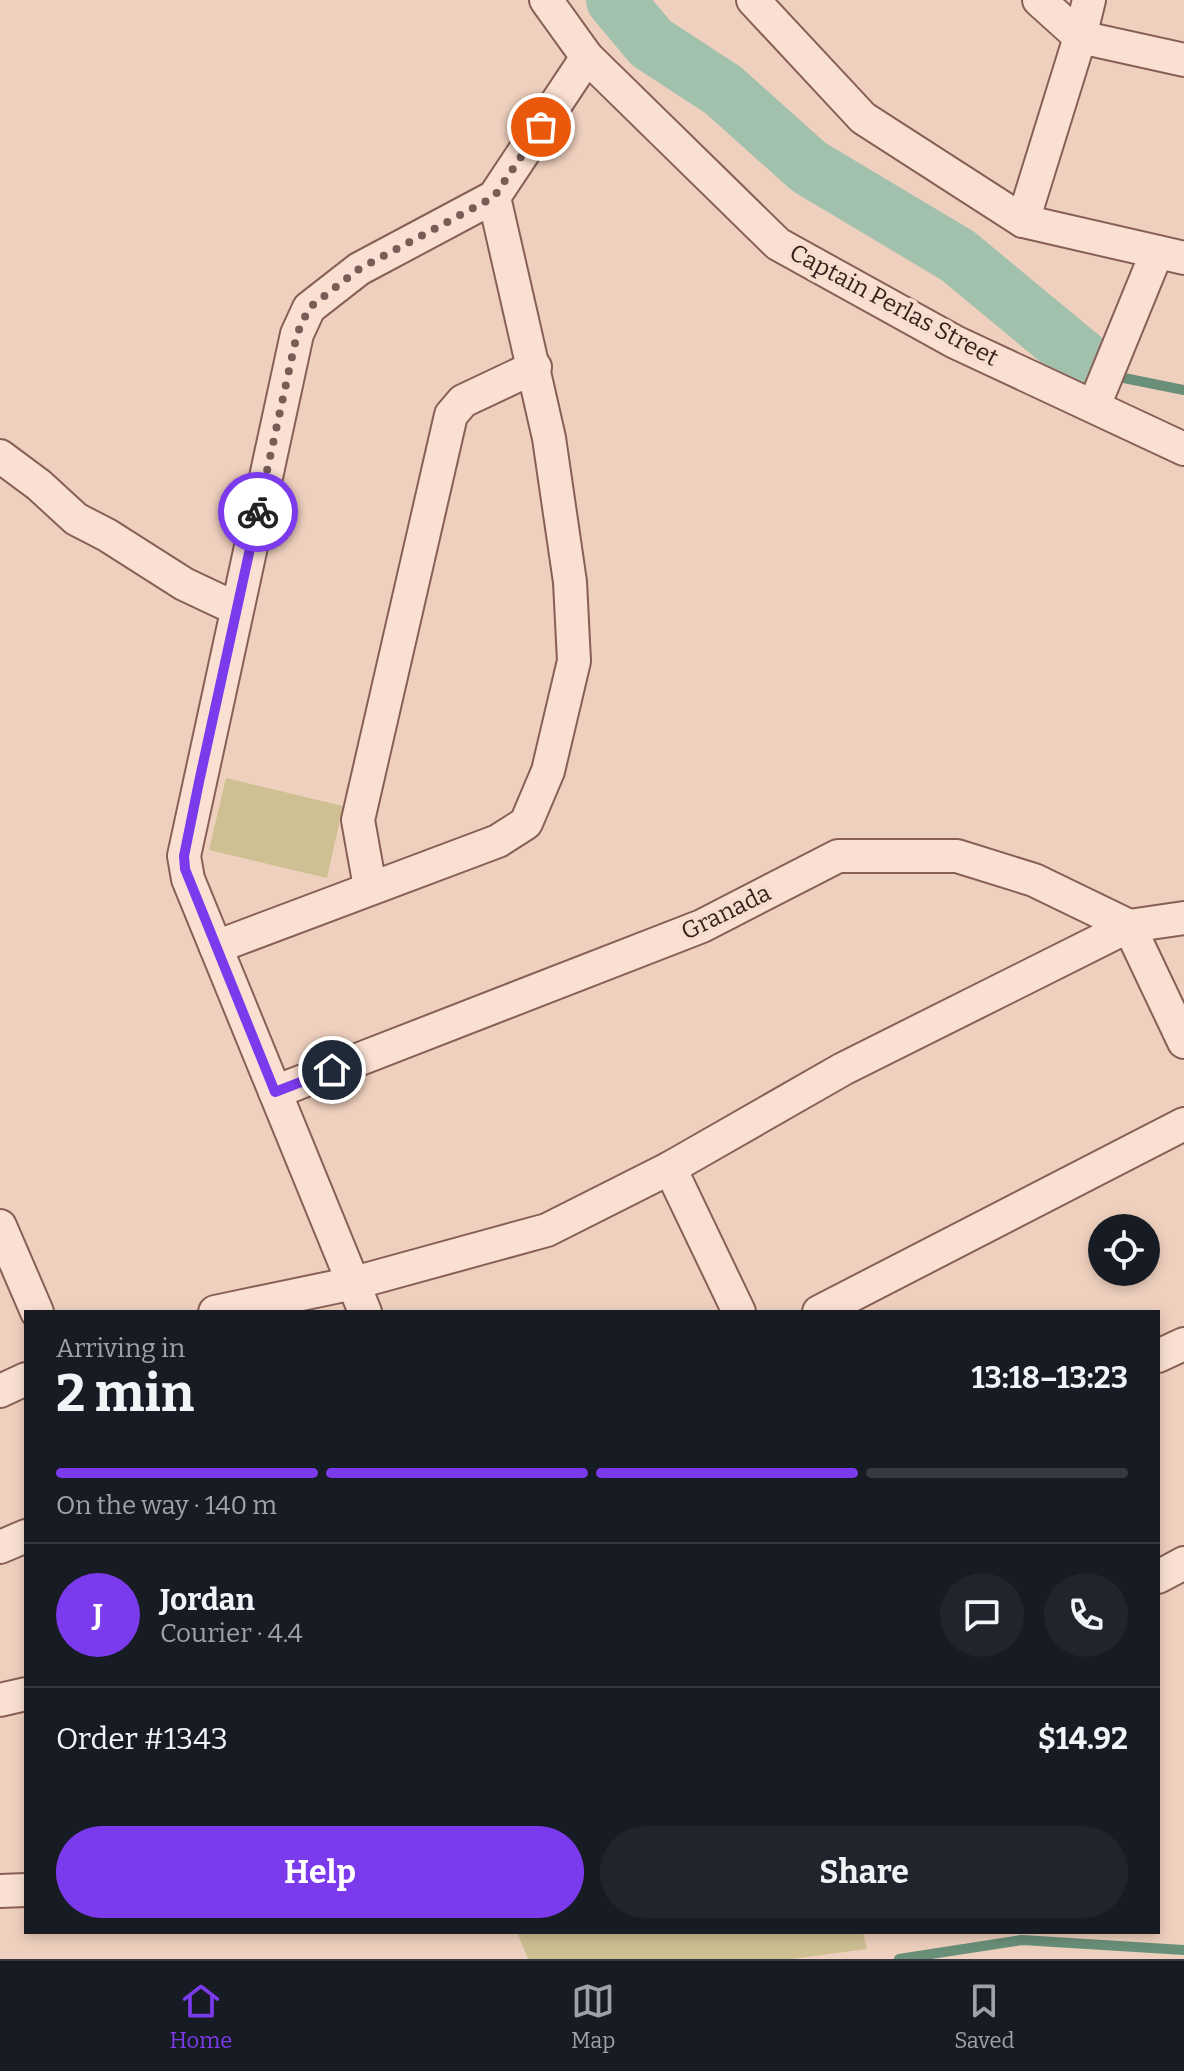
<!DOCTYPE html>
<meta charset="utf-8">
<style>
:root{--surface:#171b24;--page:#20242c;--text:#f1f3f6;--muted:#9ea1a6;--line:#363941;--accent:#7c3aed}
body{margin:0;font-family:Bitter,serif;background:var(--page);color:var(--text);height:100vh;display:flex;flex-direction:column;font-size:30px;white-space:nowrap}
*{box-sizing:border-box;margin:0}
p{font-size:26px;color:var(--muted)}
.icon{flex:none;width:44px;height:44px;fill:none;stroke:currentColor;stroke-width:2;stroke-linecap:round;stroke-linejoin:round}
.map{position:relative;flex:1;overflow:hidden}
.panel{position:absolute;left:24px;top:1310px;width:1136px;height:624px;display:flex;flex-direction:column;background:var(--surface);border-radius:0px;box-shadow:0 4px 12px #0003}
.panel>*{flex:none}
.fabs{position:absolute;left:1088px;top:1214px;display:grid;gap:16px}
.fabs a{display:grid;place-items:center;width:72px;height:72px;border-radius:50%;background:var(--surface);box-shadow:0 4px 12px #0003;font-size:40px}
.pin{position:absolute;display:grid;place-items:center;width:68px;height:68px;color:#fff;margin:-34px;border:4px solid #fff;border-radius:50%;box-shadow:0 2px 8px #0007}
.courier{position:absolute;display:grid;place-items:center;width:80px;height:80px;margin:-40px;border:6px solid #7c3aed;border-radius:50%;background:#fff;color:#222;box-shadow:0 2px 10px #0007}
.headline em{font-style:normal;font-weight:700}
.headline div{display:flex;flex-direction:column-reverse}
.headline{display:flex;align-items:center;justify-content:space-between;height:136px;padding:0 32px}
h1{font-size:52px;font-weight:700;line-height:60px}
.bar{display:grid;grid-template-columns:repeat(4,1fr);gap:12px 8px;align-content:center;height:96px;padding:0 32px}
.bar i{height:10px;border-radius:6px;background:var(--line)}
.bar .active{background:var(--accent)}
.bar p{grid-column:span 4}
.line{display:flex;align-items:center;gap:20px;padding:0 32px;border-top:2px solid var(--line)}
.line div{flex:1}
.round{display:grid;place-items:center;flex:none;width:84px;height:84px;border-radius:42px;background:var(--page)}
.action{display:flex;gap:16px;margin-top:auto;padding:16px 32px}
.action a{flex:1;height:92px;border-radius:48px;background:var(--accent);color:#fff;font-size:32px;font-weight:700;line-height:92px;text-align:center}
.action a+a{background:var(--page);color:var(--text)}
.tabs{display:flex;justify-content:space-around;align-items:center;height:112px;border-top:2px solid var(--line);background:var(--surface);font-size:22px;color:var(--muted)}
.tabs a{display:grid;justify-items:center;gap:4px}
.tabs .active{color:var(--accent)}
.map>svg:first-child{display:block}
</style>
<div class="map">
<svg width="1184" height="1959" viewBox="0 0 1184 1959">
<rect width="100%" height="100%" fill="#efd0be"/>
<g fill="#cec092">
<polygon points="226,778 343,806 327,878 209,850"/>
<polygon points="517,1932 863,1932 867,1949 792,1959 528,1959"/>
</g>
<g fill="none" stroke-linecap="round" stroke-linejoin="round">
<g stroke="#698f78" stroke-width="10">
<polyline points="1119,377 1184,390"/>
<polyline points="899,1959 1022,1940 1184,1950"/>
</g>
<polyline stroke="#a2c1ad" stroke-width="58" points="615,0 651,43 723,90 809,167 958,256 1092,367"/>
<g stroke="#885f56" stroke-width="36">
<g id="street">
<polyline points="546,0 587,57 778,244 955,342 1184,449"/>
<polyline points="753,0 863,118 1023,221 1184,258"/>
<polyline points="1039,0 1080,37 1184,60"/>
<polyline points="1023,221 1080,37 1089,0"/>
<polyline points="1094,406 1157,252"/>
<polyline points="0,456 39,485 76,519 107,535 184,584 237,609"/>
<polyline points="370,887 358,820 451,415 463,401 535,367"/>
<polyline points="216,947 498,841 526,823 548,771 574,661 570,582 549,438 494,197"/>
<polyline points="275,1092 702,926 838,856 957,856 1034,880 1129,926 1184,918"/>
<polyline points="670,1168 739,1312"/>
<polyline points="0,1226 37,1312"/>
<polyline points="215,1312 354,1283 547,1230 670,1168 843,1069 1129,926 1184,1042"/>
<polyline points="365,1312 188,879 184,856 297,334 309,308 359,269 494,197 587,57"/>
<polyline points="819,1312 1184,1124"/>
<polyline points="1158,1356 1184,1344"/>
<polyline points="0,1391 26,1379"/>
<polyline points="0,1547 26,1536"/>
<polyline points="1158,1577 1184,1563"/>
<polyline points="0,1700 26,1694"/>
<polyline points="0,1891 26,1890"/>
</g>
</g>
<use href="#street" stroke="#fae0d2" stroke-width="32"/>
</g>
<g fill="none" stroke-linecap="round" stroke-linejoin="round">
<polyline stroke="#775d55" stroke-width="8" stroke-dasharray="0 14.4" points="258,512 297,334 309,308 359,269 494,197 541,127"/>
<polyline stroke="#7c3aed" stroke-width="10" points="258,512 199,782 184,856 185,869 275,1092 332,1070"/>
</g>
<g text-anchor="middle" stroke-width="8" stroke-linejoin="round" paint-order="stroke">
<g font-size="24" fill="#371f1c" stroke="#f7ddce">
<text transform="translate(894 305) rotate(28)" y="8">Captain Perlas Street</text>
<text transform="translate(726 912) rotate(-26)" y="8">Granada</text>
</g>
</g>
</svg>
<div class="fabs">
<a><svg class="icon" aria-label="locate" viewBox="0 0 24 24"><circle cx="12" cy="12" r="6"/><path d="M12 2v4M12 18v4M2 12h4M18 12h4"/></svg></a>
</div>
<div class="pin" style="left:541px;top:127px;background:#ea580c"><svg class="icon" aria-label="bag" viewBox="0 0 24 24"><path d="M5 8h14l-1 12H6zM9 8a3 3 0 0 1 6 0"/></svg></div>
<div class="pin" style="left:332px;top:1070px;background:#1f2937"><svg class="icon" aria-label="home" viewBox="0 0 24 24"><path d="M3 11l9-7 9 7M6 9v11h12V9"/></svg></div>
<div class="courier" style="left:258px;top:512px"><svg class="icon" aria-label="bike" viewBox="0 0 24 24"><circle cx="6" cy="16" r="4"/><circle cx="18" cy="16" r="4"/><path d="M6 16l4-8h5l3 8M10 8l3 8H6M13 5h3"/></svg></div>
<section class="panel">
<div class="headline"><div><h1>2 min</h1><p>Arriving in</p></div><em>13:18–13:23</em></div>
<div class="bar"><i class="active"></i><i class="active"></i><i class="active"></i><i></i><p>On the way · 140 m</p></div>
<div class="line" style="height:144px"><b class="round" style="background:var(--accent);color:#fff">J</b><div><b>Jordan</b><p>Courier · 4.4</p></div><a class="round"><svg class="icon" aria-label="chat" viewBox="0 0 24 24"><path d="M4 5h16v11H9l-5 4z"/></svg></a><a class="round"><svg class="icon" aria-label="phone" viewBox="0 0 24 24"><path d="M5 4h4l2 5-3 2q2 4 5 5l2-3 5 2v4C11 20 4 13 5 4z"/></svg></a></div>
<div class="line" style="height:104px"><div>Order #1343</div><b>$14.92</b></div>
<div class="action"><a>Help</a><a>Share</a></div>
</section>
</div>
<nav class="tabs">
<a class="active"><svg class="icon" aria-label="home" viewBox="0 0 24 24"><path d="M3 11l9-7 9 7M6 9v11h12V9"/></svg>Home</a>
<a><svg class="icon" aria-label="map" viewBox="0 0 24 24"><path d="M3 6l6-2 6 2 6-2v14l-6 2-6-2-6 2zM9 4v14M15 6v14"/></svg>Map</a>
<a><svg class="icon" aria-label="saved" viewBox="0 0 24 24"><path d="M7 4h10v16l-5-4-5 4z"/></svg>Saved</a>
</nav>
